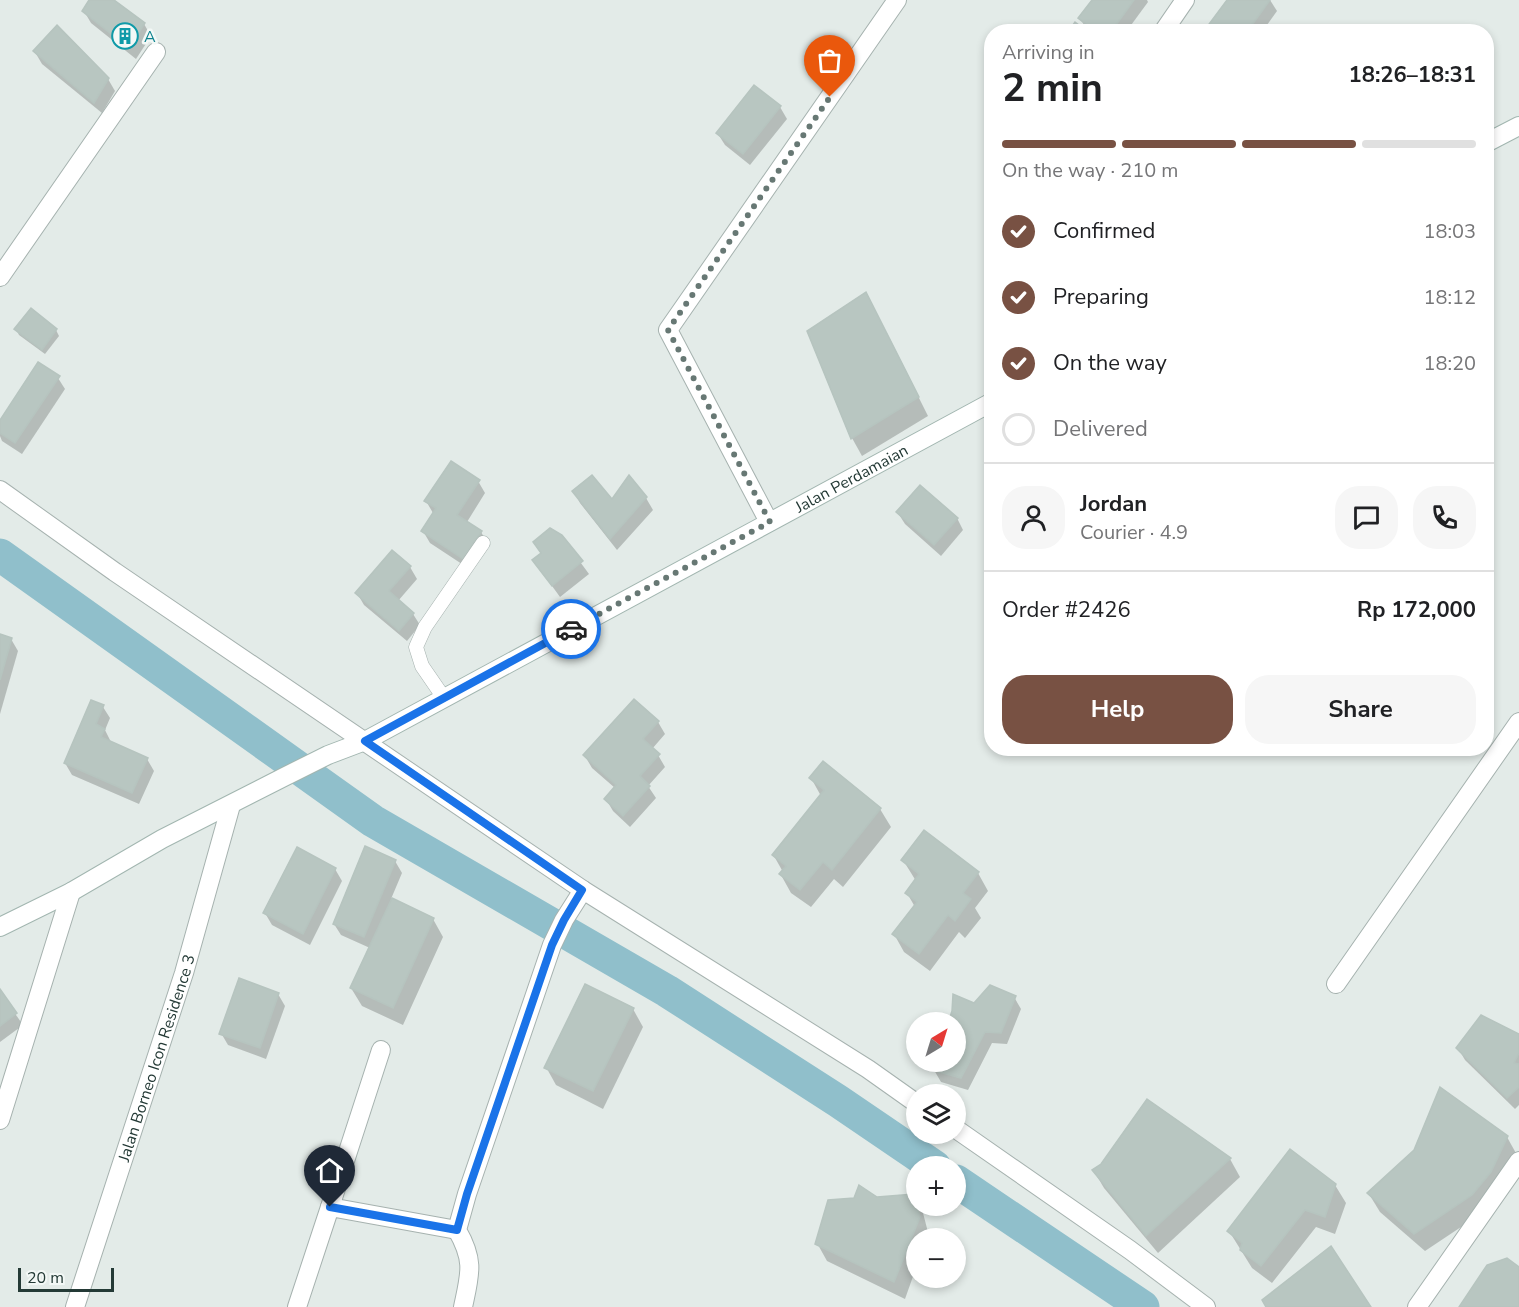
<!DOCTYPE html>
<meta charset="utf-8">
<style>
:root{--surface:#fff;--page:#f6f6f6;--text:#202124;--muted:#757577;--line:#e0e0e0;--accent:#785143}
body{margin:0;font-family:"Nunito Sans",sans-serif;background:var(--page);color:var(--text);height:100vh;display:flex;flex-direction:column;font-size:22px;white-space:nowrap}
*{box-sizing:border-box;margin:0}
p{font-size:20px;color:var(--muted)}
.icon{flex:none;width:33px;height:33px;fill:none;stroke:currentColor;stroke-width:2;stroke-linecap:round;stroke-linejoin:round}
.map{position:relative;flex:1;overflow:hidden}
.side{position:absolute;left:984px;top:24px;width:510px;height:732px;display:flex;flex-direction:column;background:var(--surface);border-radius:24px;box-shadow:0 3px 9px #0003}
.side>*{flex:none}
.needle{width:39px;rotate:38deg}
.buttons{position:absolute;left:906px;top:1012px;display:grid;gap:12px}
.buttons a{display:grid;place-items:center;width:60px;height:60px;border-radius:50%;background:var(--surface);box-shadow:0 3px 9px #0003;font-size:30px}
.scale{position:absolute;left:18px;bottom:15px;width:96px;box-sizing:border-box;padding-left:6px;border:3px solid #243a36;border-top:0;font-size:16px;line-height:21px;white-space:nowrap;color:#243a36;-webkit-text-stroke:4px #f3f8f6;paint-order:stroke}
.pin{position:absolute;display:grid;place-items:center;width:51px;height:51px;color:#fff;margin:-62px -26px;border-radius:50% 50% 50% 0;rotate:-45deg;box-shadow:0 0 6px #0007}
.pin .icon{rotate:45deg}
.courier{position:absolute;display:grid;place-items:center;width:60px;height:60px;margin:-30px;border:4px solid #1a73e8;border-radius:50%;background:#fff;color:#222;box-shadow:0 2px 8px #0007}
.overview em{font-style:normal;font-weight:700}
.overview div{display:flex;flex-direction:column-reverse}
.overview{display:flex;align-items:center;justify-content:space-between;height:102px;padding:0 18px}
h1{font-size:39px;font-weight:700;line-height:45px}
.bar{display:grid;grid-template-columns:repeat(4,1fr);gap:9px 6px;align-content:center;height:72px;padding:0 18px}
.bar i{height:8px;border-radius:4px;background:var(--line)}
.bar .active{background:var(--accent)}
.bar p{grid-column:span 4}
.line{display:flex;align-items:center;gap:15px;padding:0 18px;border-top:2px solid var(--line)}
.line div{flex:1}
.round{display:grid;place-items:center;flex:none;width:63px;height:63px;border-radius:24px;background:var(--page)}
ol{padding:0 18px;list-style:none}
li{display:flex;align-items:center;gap:18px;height:66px}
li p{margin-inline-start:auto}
li .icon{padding:6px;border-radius:50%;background:var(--accent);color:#fff;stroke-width:4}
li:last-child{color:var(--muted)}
li i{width:33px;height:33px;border:3px solid var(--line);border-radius:50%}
.cta{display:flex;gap:12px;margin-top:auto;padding:12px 18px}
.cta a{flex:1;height:69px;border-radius:24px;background:var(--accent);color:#fff;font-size:24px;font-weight:700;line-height:69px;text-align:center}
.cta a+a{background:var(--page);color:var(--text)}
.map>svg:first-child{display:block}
</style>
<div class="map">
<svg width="1519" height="1307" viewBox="0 0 1519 1307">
<rect width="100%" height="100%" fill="#e3ebe8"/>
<g fill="#0003">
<polygon points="91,0 111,0 144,24 151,36 136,59 91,23 84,11"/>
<polygon points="1094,0 1147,0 1148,2 1126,32 1088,32 1080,18"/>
<polygon points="1229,0 1270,0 1277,11 1262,32 1211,32 1209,27"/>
<polygon points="35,52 108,79 115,91 102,113 42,64"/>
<polygon points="755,87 780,107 787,119 750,165 725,145 718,134"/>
<polygon points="31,310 56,330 59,336 45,354 19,335 16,329"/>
<polygon points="876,312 928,416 862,456 852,438 809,332"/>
<polygon points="58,378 65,389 22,454 2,441 0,436 0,422"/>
<polygon points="478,481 485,493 467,522 481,532 488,544 471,570 430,543 423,531 433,513 426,501"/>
<polygon points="574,491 612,501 646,498 653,510 617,550 580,503"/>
<polygon points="898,513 957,518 963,530 941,556 905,524"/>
<polygon points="561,536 589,574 560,597 534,561 542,555 535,542"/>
<polygon points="392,552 410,567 417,579 398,601 413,614 420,625 407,641 364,605 357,593"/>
<polygon points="0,636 11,639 18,651 0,714"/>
<polygon points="634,701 658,722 665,734 652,749 658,755 665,767 648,786 656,798 630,827 613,811 606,799 615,788 592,768 585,756"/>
<polygon points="103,707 110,718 105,730 111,742 147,759 154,771 139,804 72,775 65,763"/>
<polygon points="823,763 880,809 891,827 843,887 834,879 811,907 791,893 781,875 783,872 774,856 821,796 811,778"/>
<polygon points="903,860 978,873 988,891 975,908 981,918 965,938 959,932 930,971 904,952 894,934 915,907 907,893 916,881"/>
<polygon points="395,861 402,873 391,899 433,919 443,937 403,1025 362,1006 351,988 370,948 341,935 334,924"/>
<polygon points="335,869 342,881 310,945 272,925 265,913"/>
<polygon points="0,992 23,1025 0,1042"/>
<polygon points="278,994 285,1006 266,1059 228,1045 221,1033"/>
<polygon points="1014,997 1021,1009 1007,1044 992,1043 968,1090 941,1082 934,1070 937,1062 956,1062 956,1023 950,1023 953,1012 975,1004"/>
<polygon points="633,1009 643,1027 603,1109 556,1085 546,1067"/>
<polygon points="1519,1036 1519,1105 1515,1109 1465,1060 1458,1048"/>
<polygon points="1507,1137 1517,1155 1482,1213 1425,1251 1380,1212 1369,1194"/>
<polygon points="1230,1159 1240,1177 1158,1253 1104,1188 1094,1171"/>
<polygon points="1335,1185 1346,1203 1335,1234 1316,1227 1272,1283 1252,1268 1229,1231"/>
<polygon points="913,1195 916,1206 919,1206 923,1213 929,1236 928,1239 916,1239 916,1268 905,1299 827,1261 817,1243 877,1199"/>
</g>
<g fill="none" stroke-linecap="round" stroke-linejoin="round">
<g stroke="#90bfcb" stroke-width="33">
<polyline points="0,555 373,821 667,991 838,1101 935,1167"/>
<polyline points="956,1181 1143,1307"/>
</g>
</g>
<g fill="#b8c6c1" stroke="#b6c4bf" stroke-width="1.5">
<polygon points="89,0 114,0 145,23 129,48 82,11"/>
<polygon points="1092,0 1134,0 1111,32 1096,32 1078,18"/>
<polygon points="1227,0 1270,0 1247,32 1213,32 1207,27"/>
<polygon points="1075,22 1088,32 1068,32"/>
<polygon points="57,25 109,78 94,103 33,51"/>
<polygon points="754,85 781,106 743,154 716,133"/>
<polygon points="866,292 919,397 851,439 807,331"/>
<polygon points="31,308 57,329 42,350 14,329"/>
<polygon points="38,362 60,376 15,443 0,433 0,420"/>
<polygon points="451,461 480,480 457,515 482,531 463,559 421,531 436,508 424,501"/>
<polygon points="592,475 612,499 629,475 647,497 610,539 572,491"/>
<polygon points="920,485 958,518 934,545 896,512"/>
<polygon points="550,528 562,535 583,561 552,586 532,560 541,553 533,542"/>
<polygon points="392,550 411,566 389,591 414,613 399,631 355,593"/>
<polygon points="0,634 12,638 0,680"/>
<polygon points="634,699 659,721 643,739 660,754 640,776 650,786 623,816 604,799 616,785 583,755"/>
<polygon points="91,700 104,705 96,724 105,729 101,737 148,758 132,793 64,763"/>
<polygon points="823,761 881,808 832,870 823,862 800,890 779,874 786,866 772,855 824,790 809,778"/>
<polygon points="924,830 979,872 963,893 971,899 955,921 948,915 919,954 892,934 917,902 905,893 919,874 901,860"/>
<polygon points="365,846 396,860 364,937 333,924"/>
<polygon points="297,847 336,868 303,934 263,913"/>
<polygon points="392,898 434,918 393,1008 350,988"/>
<polygon points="239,978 279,993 260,1048 219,1034"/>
<polygon points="585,984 634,1008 593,1091 544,1068"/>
<polygon points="990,985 1016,996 1001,1033 985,1032 961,1078 932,1070 935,1062 956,1062 956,1023 948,1023 952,1011 953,994 974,1003"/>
<polygon points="0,989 17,1013 0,1026"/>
<polygon points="1481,1015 1519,1034 1519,1053 1514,1063 1519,1064 1519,1087 1507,1098 1456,1048"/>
<polygon points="1440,1087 1508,1136 1491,1172 1472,1195 1414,1234 1367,1193 1414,1150"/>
<polygon points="1147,1099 1231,1158 1146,1236 1092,1170 1101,1164"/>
<polygon points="1290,1149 1336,1184 1325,1217 1305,1210 1261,1266 1240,1250 1242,1243 1227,1231"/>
<polygon points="859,1185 877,1197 914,1194 920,1217 894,1282 815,1244 828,1200 854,1198"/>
<polygon points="1331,1246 1371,1307 1266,1307 1262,1300"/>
<polygon points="1507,1258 1519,1267 1519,1307 1459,1307 1487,1265"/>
</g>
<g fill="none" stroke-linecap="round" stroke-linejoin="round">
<g stroke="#a6b2af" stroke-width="15">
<polyline id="lane" points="444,698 422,666 416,647 425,627 483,543"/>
</g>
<g stroke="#a6b2af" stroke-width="20">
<g id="street">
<polyline points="1163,32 1185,0"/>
<polyline points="0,277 156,52"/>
<polyline points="0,490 115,572 583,890 868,1069 916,1103"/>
<polyline points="769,522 668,330 897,0"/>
<polyline points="1336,984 1519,722"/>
<polyline points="0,1120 71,892"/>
<polyline points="956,1129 1130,1250 1206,1307"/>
<polyline points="330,1207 381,1050"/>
<path id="s1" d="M75,1307L184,973L231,805"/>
<polyline points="297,1307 330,1207 457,1230"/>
<path d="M463,1307C470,1274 475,1261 457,1230L467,1194L552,945L564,920L583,890"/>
<polyline points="1417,1307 1519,1161"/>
</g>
</g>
<g stroke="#a2b6b0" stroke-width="20">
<g id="secondary">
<polyline points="1486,143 1519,126"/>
<path id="s2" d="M0,927L71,892L162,839L284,777L328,755L365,741L992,402"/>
</g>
</g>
<use href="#lane" stroke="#fff" stroke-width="14"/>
<use href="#street" stroke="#fff" stroke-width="18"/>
<use href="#secondary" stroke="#fff" stroke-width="18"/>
</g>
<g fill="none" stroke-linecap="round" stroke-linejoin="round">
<polyline stroke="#677874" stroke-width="6" stroke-dasharray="0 10.8" points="571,629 770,522 668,330 830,97"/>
<polyline stroke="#1a73e8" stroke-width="8" points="330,1207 457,1230 467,1194 552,945 564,920 582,890 365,741 571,629"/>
</g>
<defs>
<g id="building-ring" transform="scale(1.35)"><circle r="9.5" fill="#f3f8f6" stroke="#0f9aa8" stroke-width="1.5"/><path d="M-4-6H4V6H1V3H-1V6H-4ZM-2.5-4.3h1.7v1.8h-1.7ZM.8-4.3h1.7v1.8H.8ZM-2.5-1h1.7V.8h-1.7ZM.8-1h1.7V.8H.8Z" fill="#0f9aa8"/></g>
</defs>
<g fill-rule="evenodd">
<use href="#building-ring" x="125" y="36"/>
</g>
<g text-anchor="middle" stroke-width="5" stroke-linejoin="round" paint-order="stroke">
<g font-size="16" fill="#0d838f" stroke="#f3f8f6" text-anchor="start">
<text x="144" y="42">A</text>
</g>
<g font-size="16" fill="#243a36" stroke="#f3f8f6">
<text dy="6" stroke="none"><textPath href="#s2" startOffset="963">Jalan Perdamaian</textPath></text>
<text dy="6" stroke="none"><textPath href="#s1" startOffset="262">Jalan Borneo Icon Residence 3</textPath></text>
</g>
</g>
</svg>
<div class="buttons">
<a><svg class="needle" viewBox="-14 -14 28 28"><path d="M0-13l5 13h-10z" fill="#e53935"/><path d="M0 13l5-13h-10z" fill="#757577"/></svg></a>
<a><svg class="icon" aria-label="layers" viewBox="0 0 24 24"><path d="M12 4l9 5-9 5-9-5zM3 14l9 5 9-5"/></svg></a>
<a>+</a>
<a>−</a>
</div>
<div class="scale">20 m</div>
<div class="pin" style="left:830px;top:97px;background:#ea580c"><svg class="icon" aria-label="bag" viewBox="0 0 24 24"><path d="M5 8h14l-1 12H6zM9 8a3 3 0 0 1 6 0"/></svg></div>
<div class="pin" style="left:330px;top:1207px;background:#1f2937"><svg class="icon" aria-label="home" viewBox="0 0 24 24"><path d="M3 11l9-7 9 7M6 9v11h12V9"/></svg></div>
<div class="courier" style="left:571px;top:629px"><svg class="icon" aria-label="car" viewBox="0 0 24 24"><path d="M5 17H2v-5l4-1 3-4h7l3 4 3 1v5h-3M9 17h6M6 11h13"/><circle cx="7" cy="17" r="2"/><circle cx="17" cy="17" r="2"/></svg></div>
<section class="side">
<div class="overview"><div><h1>2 min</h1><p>Arriving in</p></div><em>18:26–18:31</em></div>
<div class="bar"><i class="active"></i><i class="active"></i><i class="active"></i><i></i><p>On the way · 210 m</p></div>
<ol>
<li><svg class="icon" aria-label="check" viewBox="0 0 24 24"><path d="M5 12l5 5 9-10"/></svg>Confirmed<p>18:03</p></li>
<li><svg class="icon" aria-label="check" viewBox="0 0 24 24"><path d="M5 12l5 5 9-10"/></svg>Preparing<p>18:12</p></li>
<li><svg class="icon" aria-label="check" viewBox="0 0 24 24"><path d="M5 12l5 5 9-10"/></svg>On the way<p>18:20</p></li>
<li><i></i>Delivered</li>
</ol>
<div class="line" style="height:108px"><a class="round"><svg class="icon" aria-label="person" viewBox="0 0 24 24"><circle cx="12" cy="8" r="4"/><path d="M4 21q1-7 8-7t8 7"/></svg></a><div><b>Jordan</b><p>Courier · 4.9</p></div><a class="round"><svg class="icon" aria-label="chat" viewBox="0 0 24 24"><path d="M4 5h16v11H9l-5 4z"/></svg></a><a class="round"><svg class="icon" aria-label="phone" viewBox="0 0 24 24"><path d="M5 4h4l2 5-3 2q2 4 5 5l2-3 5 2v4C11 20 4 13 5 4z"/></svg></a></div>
<div class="line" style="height:78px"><div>Order #2426</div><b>Rp 172,000</b></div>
<div class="cta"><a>Help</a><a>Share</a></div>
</section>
</div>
